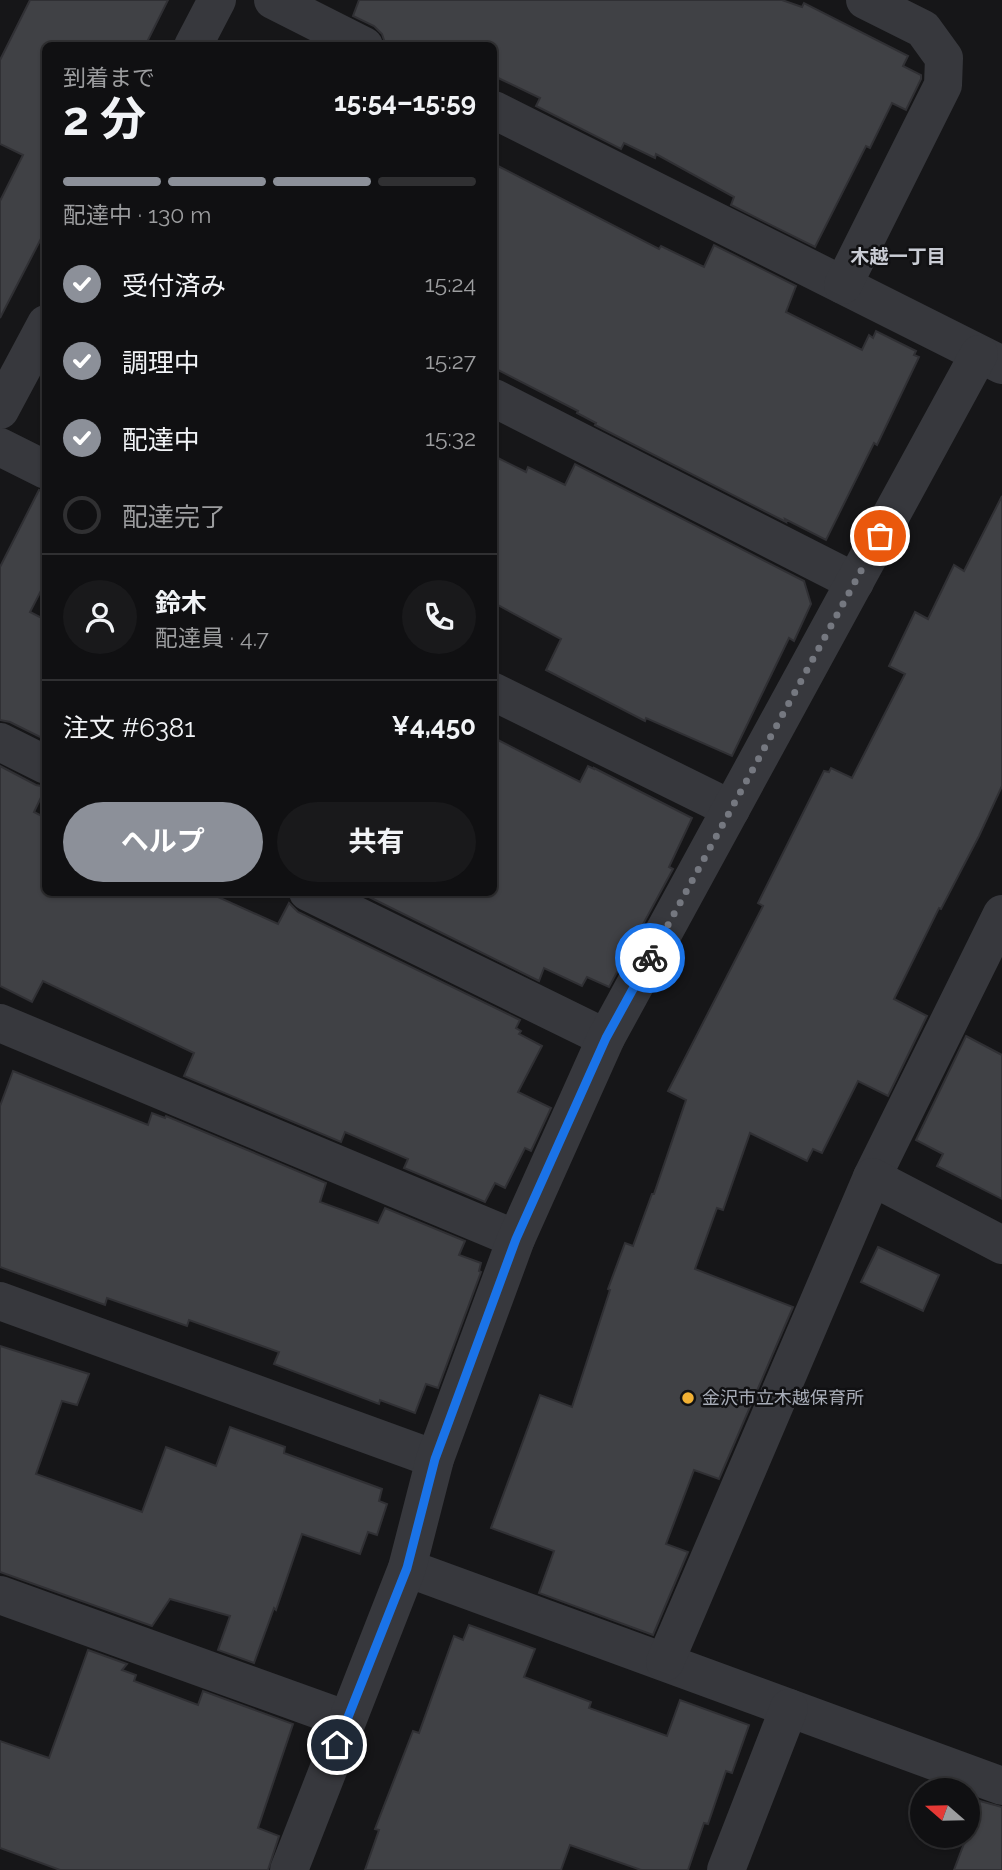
<!DOCTYPE html>
<html lang="ja">
<meta charset="utf-8">
<style>
:root{--surface:#101012;--page:#19191b;--text:#f1f3f6;--muted:#9c9d9f;--line:#303032;--accent:#8c9099}
body{margin:0;font-family:Raleway,"Noto Sans JP",sans-serif;background:var(--page);color:var(--text);height:100vh;display:flex;flex-direction:column;font-size:26px;white-space:nowrap}
*{box-sizing:border-box;margin:0}
p{font-size:23px;color:var(--muted)}
.icon{flex:none;width:38px;height:38px;fill:none;stroke:currentColor;stroke-width:2;stroke-linecap:round;stroke-linejoin:round}
.map{position:relative;flex:1;overflow:hidden}
.sheet{position:absolute;left:42px;top:42px;width:455px;height:854px;display:flex;flex-direction:column;background:var(--surface);border-radius:10px;box-shadow:0 2px 5px #0004,0 0 0 2px var(--line)}
.sheet>*{flex:none}
.needle{width:46px;rotate:290deg}
.controls{position:absolute;left:910px;top:1778px;display:grid;gap:14px}
.controls a{display:grid;place-items:center;width:70px;height:70px;border-radius:50%;background:var(--surface);box-shadow:0 2px 5px #0004,0 0 0 2px var(--line);font-size:35px}
.pin{position:absolute;display:grid;place-items:center;width:60px;height:60px;color:#fff;margin:-30px;border:4px solid #fff;border-radius:50%;box-shadow:0 2px 7px #0007}
.courier{position:absolute;display:grid;place-items:center;width:70px;height:70px;margin:-35px;border:5px solid #1a73e8;border-radius:50%;background:#fff;color:#222;box-shadow:0 2px 9px #0007}
.head em{font-style:normal;font-weight:700}
.head div{display:flex;flex-direction:column-reverse}
.head{display:flex;align-items:center;justify-content:space-between;height:119px;padding:0 21px}
h1{font-size:46px;font-weight:700;line-height:52px}
.bar{display:grid;grid-template-columns:repeat(4,1fr);gap:10px 7px;align-content:center;height:84px;padding:0 21px}
.bar i{height:9px;border-radius:5px;background:var(--line)}
.bar .current{background:var(--accent)}
.bar p{grid-column:span 4}
.line{display:flex;align-items:center;gap:18px;padding:0 21px;border-top:2px solid var(--line)}
.line div{flex:1}
.round{display:grid;place-items:center;flex:none;width:74px;height:74px;border-radius:37px;background:var(--page)}
ol{padding:0 21px;list-style:none}
li{display:flex;align-items:center;gap:21px;height:77px}
li p{margin-inline-start:auto}
li .icon{padding:7px;border-radius:50%;background:var(--accent);color:#fff;stroke-width:4}
li:last-child{color:var(--muted)}
li i{width:38px;height:38px;border:4px solid var(--line);border-radius:50%}
.button{display:flex;gap:14px;margin-top:auto;padding:14px 21px}
.button a{flex:1;height:80px;border-radius:42px;background:var(--accent);color:#fff;font-size:28px;font-weight:700;line-height:80px;text-align:center}
.button a+a{background:var(--page);color:var(--text)}
.map>svg:first-child{display:block}
</style>
<div class="map">
<svg width="1002" height="1870" viewBox="0 0 1002 1870">
<rect width="100%" height="100%" fill="#161618"/>
<g fill="#404145" stroke="#303034" stroke-width="2">
<polygon points="30,0 168,0 145,46 46,46 46,229 0,318 0,201 23,155 0,144 0,60"/>
<polygon points="359,0 782,0 802,7 804,3 908,56 903,66 921,75 921,79 906,110 892,103 870,148 866,146 815,247 731,205 734,197 656,154 655,158 624,143 621,149 536,106 540,98 494,76 494,46 386,46 382,34 374,26 353,16"/>
<polygon points="494,164 659,249 661,246 704,267 714,245 796,286 786,312 862,350 869,335 873,338 876,331 916,351 914,355 919,357 877,445 874,443 826,540 785,519 786,522 595,425 596,423 577,413 578,411 494,368"/>
<polygon points="494,456 526,472 528,467 565,485 575,464 804,581 811,604 794,641 789,638 732,756 646,718 645,721 546,670 561,639 494,603"/>
<polygon points="39,490 46,492 46,581 30,612 46,620 46,740 10,722 0,720 0,567"/>
<polygon points="1002,496 1002,786 979,836 941,909 939,908 894,999 927,1016 888,1096 858,1081 822,1153 813,1149 807,1161 750,1133 723,1210 717,1208 695,1269 793,1307 719,1479 694,1470 666,1544 688,1552 653,1635 539,1593 554,1551 491,1528 540,1395 572,1407 610,1290 608,1289 625,1243 633,1246 652,1194 654,1194 686,1100 668,1091 763,906 758,903 824,771 829,772 831,768 852,778 905,674 889,666 915,612 928,619 954,565 964,571"/>
<polygon points="494,738 580,782 588,766 594,769 594,768 692,818 669,867 673,869 609,987 587,977 582,986 544,968 539,981 359,892 494,892"/>
<polygon points="0,766 36,785 46,787 34,812 46,818 46,892 207,892 278,924 289,903 298,912 520,1020 516,1028 521,1031 519,1034 542,1046 518,1092 551,1108 531,1151 525,1148 505,1188 495,1183 485,1202 404,1168 408,1159 345,1132 341,1142 184,1076 194,1053 43,981 32,1002 0,986"/>
<polygon points="966,1036 1002,1055 1002,1199 937,1166 943,1154 916,1140"/>
<polygon points="13,1071 148,1125 152,1113 165,1118 166,1116 326,1183 320,1202 378,1223 385,1208 465,1241 459,1255 481,1263 479,1271 481,1272 438,1388 426,1384 415,1413 380,1400 379,1404 274,1364 279,1352 189,1320 187,1326 107,1298 105,1305 0,1267 0,1106"/>
<polygon points="878,1247 939,1275 923,1311 861,1282"/>
<polygon points="0,1346 89,1374 77,1405 62,1401 36,1474 142,1512 166,1447 216,1466 230,1427 285,1447 284,1453 382,1489 379,1501 387,1504 377,1535 368,1532 360,1554 302,1534 276,1610 274,1608 254,1663 218,1650 230,1616 170,1599 152,1626 0,1572"/>
<polygon points="469,1625 535,1649 524,1677 591,1702 589,1708 667,1736 680,1700 749,1725 732,1773 726,1771 708,1824 704,1823 688,1870 641,1870 570,1845 561,1870 365,1870 379,1830 375,1829 413,1731 419,1733 454,1636 463,1640"/>
<polygon points="88,1650 127,1664 122,1670 136,1675 134,1681 198,1705 203,1691 293,1724 258,1828 279,1836 268,1870 60,1870 0,1848 0,1741 49,1758"/>
<polygon points="980,1801 1002,1807 1002,1870 954,1870"/>
</g>
<g fill="none" stroke-linecap="round" stroke-linejoin="round">
<g stroke="#37383d" stroke-width="38">
<polyline points="273,0 364,46"/>
<polyline points="193,46 217,0"/>
<polyline points="494,110 1002,365"/>
<polyline points="843,285 943,85 944,58 923,29 865,0"/>
<polyline points="494,398 855,582"/>
<polyline points="0,410 46,324"/>
<polyline points="0,447 46,470"/>
<polyline points="494,692 731,809"/>
<polyline points="0,742 46,765"/>
<polyline points="308,892 606,1038"/>
<polyline points="0,1023 516,1239"/>
<polyline points="872,1177 1002,914"/>
<polyline points="0,1301 435,1459"/>
<polyline points="407,1568 1002,1786"/>
<polyline points="0,1595 347,1720"/>
<polyline points="665,1662 872,1177 1002,1245"/>
<polyline points="289,1870 407,1568 435,1459 516,1239 606,1038 979,354"/>
<polyline points="726,1870 789,1708"/>
</g>
</g>
<g fill="none" stroke-linecap="round" stroke-linejoin="round">
<polyline stroke="#757880" stroke-width="7" stroke-dasharray="0 12.6" points="650,958 880,536"/>
<polyline stroke="#1a73e8" stroke-width="9" points="337,1745 407,1568 435,1459 516,1239 606,1038 650,958"/>
</g>
<circle fill="#f2b134" stroke="#111113" stroke-width="2.5" cx="688" cy="1398" r="7"/>
<g text-anchor="middle" stroke-width="5" stroke-linejoin="round" paint-order="stroke">
<g font-size="18" fill="#a8adb8" stroke="#111113" text-anchor="start">
<text x="702" y="1404">金沢市立木越保育所</text>
</g>
<g font-size="19" font-weight="bold" fill="#c9ccd4" stroke="#111113">
<text x="898" y="263">木越一丁目</text>
</g>
</g>
</svg>
<div class="controls">
<a><svg class="needle" viewBox="-14 -14 28 28"><path d="M0-13l5 13h-10z" fill="#e53935"/><path d="M0 13l5-13h-10z" fill="#9c9d9f"/></svg></a>
</div>
<div class="pin" style="left:880px;top:536px;background:#ea580c"><svg class="icon" aria-label="bag" viewBox="0 0 24 24"><path d="M5 8h14l-1 12H6zM9 8a3 3 0 0 1 6 0"/></svg></div>
<div class="pin" style="left:337px;top:1745px;background:#1f2937"><svg class="icon" aria-label="home" viewBox="0 0 24 24"><path d="M3 11l9-7 9 7M6 9v11h12V9"/></svg></div>
<div class="courier" style="left:650px;top:958px"><svg class="icon" aria-label="bike" viewBox="0 0 24 24"><circle cx="6" cy="16" r="4"/><circle cx="18" cy="16" r="4"/><path d="M6 16l4-8h5l3 8M10 8l3 8H6M13 5h3"/></svg></div>
<section class="sheet">
<div class="head"><div><h1>2 分</h1><p>到着まで</p></div><em>15:54–15:59</em></div>
<div class="bar"><i class="current"></i><i class="current"></i><i class="current"></i><i></i><p>配達中 · 130 m</p></div>
<ol>
<li><svg class="icon" aria-label="check" viewBox="0 0 24 24"><path d="M5 12l5 5 9-10"/></svg>受付済み<p>15:24</p></li>
<li><svg class="icon" aria-label="check" viewBox="0 0 24 24"><path d="M5 12l5 5 9-10"/></svg>調理中<p>15:27</p></li>
<li><svg class="icon" aria-label="check" viewBox="0 0 24 24"><path d="M5 12l5 5 9-10"/></svg>配達中<p>15:32</p></li>
<li><i></i>配達完了</li>
</ol>
<div class="line" style="height:126px"><a class="round"><svg class="icon" aria-label="person" viewBox="0 0 24 24"><circle cx="12" cy="8" r="4"/><path d="M4 21q1-7 8-7t8 7"/></svg></a><div><b>鈴木</b><p>配達員 · 4.7</p></div><a class="round"><svg class="icon" aria-label="phone" viewBox="0 0 24 24"><path d="M5 4h4l2 5-3 2q2 4 5 5l2-3 5 2v4C11 20 4 13 5 4z"/></svg></a></div>
<div class="line" style="height:91px"><div>注文 #6381</div><b>¥4,450</b></div>
<div class="button"><a>ヘルプ</a><a>共有</a></div>
</section>
</div>
